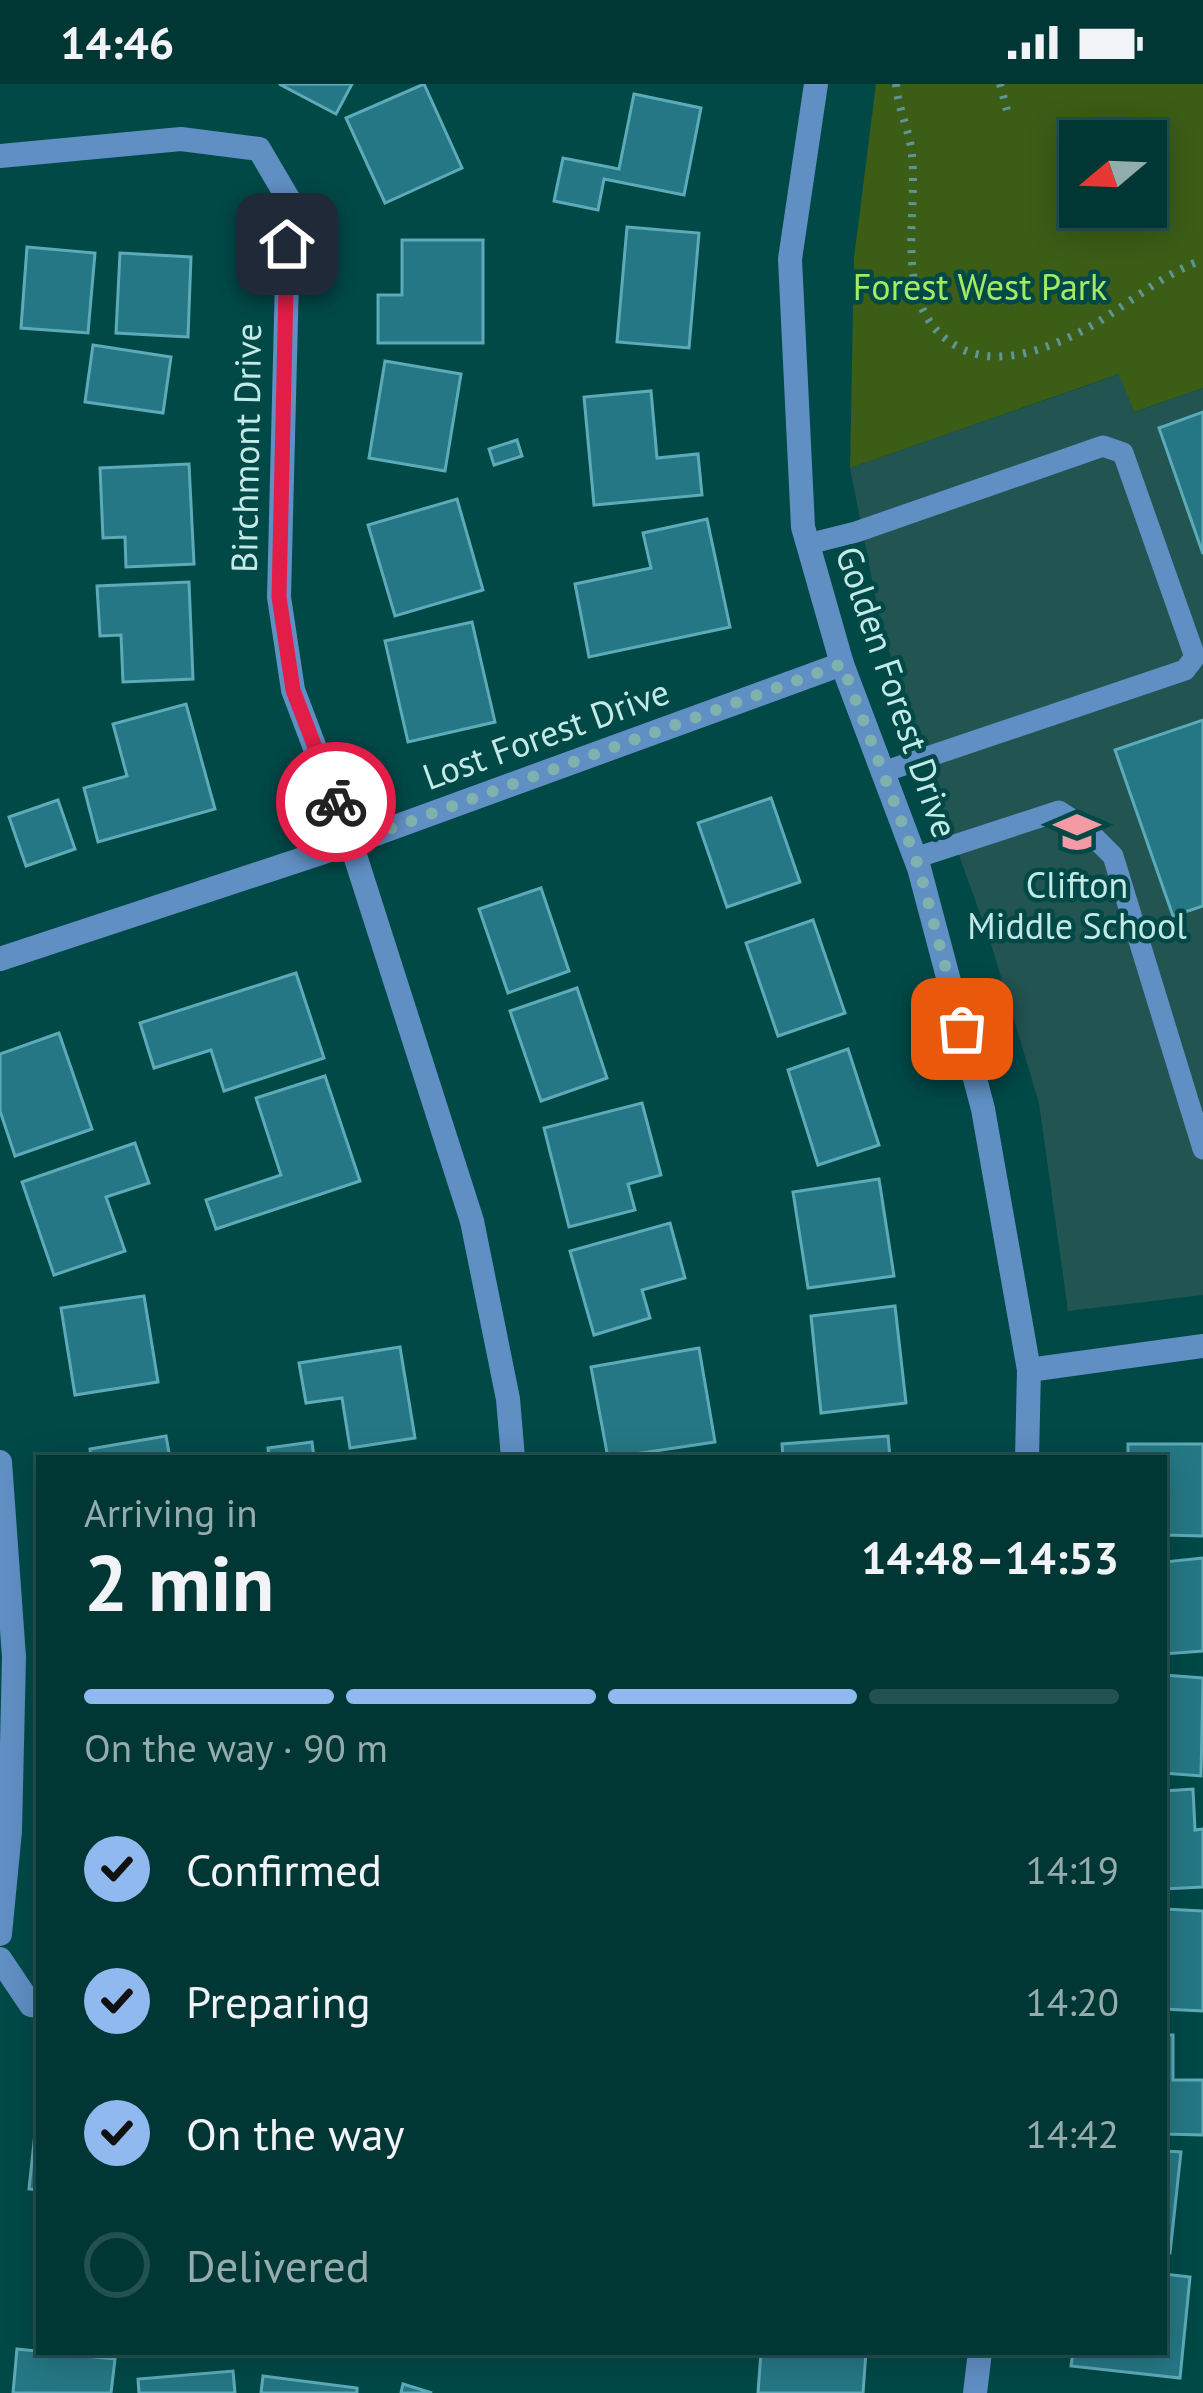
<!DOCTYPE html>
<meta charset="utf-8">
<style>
:root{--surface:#003735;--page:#0e4241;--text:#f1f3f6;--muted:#95acad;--line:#225150;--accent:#90b9f0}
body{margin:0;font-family:"PT Sans",sans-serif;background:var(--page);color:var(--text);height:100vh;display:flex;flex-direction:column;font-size:45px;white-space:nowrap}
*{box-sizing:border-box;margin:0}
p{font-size:39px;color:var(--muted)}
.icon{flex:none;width:66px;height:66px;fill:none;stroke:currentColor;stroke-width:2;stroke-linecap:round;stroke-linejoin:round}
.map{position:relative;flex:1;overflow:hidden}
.panel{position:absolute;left:36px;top:1371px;width:1131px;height:900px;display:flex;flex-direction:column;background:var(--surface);border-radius:0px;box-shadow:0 6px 30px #0003,0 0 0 3px var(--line)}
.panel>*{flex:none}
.needle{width:78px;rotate:251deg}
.buttons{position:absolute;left:1059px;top:36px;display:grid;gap:24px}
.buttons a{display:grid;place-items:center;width:108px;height:108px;border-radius:0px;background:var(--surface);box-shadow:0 6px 30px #0003,0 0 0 3px var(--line);font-size:60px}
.pin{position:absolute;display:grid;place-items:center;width:102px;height:102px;color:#fff;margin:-51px;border-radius:24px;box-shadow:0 6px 18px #0006}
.courier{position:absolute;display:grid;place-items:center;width:120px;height:120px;margin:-60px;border:9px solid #e11d48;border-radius:50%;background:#fff;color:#222;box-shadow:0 3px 15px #0007}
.overview em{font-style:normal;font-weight:600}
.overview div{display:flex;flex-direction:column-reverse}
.overview{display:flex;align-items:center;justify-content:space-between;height:204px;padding:0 48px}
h1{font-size:78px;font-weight:600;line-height:90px}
.bar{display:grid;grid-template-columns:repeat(4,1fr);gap:18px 12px;align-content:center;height:144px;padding:0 48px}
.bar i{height:15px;border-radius:9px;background:var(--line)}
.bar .current{background:var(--accent)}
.bar p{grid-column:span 4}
ol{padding:0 48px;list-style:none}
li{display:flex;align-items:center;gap:36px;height:132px}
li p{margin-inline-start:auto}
li .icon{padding:12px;border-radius:50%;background:var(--accent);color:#111;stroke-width:4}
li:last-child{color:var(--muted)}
li i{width:66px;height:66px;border:6px solid var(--line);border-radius:50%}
.status{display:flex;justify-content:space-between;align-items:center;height:84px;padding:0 60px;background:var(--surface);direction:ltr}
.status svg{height:33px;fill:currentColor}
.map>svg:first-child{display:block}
</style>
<div class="status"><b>14:46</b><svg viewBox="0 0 49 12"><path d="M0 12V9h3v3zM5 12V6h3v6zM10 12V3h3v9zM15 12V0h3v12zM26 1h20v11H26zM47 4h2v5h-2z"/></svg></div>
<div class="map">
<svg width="1203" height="2309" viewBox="0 0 1203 2309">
<rect width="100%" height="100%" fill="#004947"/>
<polygon fill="#225452" points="1120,290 1135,328 1203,304 1203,1211 1068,1227 1039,1019 992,863 909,632 881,541 850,384"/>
<path fill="#3b5d16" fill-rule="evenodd" d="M876,0H1203V304L1134,328L1119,290L850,384L854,174ZM1080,57H1146V123H1080Z"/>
<g fill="#257785" stroke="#5daab9" stroke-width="3">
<polygon points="279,0 352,0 336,30"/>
<polygon points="424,0 462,84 385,119 346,34"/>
<polygon points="634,10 701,24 684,111 604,95 598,126 554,117 563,74 619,85"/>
<polygon points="627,143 699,149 689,264 617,258"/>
<polygon points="402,156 483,156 483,259 378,259 378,211 402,211"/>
<polygon points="27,163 95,169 88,249 21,244"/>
<polygon points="120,169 191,173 188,253 116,249"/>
<polygon points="93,261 171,273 163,329 85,318"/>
<polygon points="385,277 461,290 445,387 369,374"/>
<polygon points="651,307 657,374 698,370 702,411 594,421 584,313"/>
<polygon points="1203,328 1203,470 1159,344"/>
<polygon points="517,356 522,372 494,381 489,365"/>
<polygon points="189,380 194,480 126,483 125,453 103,454 100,384"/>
<polygon points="457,415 483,506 395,532 368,441"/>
<polygon points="707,435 730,543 589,573 575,500 651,484 643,449"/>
<polygon points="189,498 193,595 123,598 121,551 100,552 97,502"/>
<polygon points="472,538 495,638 408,658 385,557"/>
<polygon points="186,620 215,725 98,758 84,704 127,692 113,640"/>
<polygon points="1203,636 1203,822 1173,832 1115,666"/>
<polygon points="771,714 800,798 727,823 698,739"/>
<polygon points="58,716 75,765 26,782 9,733"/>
<polygon points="541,804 569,887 508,909 479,825"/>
<polygon points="813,836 845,929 778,952 746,859"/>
<polygon points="296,889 324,974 224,1007 211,966 154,984 140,939"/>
<polygon points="577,904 607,994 541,1017 510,927"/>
<polygon points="59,949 92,1045 15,1072 0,1027 0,970"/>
<polygon points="848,965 879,1061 818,1081 788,986"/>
<polygon points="325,992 360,1097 216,1145 206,1116 281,1091 256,1014"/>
<polygon points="642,1019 661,1091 628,1100 635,1126 569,1143 544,1044"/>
<polygon points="135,1059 149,1099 106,1113 125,1167 54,1191 22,1098"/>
<polygon points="879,1095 894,1192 808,1204 793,1108"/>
<polygon points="670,1139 685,1194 642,1206 650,1234 594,1251 570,1167"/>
<polygon points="144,1212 158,1298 75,1311 61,1224"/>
<polygon points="895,1222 906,1319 821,1329 811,1232"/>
<polygon points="400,1263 415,1354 350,1364 342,1314 306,1319 299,1279"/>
<polygon points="699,1264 715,1358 608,1374 591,1283"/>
<polygon points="166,1352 170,1374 91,1374 90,1365"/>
<polygon points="888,1352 890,1374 783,1374 782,1360"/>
<polygon points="312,1358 314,1374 269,1374 268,1364"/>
<polygon points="1128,1360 1203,1360 1203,1452 1164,1451 1164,1374 1128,1374"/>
<polygon points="1203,1474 1203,1567 1164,1570 1164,1478"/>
<polygon points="1164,1591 1203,1594 1201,1692 1164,1689"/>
<polygon points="1193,1705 1195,1746 1203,1745 1203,1803 1164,1805 1164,1707"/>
<polygon points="1164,1825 1203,1827 1203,1927 1164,1925"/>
<polygon points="1164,1951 1173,1951 1173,1996 1203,1996 1203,2051 1164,2050"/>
<polygon points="37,2030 39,2030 39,2106 29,2105"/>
<polygon points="1164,2067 1181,2068 1170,2169 1164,2169"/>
<polygon points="1164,2190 1190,2193 1180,2294 1071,2282 1073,2268 1164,2268"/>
<polygon points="17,2265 115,2275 111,2309 13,2309"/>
<polygon points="761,2268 866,2268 863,2309 758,2309"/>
<polygon points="233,2287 235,2309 139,2309 138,2295"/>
<polygon points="263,2292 357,2304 357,2309 261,2309"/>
<polygon points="403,2300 432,2309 401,2309"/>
</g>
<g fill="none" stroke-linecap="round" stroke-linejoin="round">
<g stroke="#5e9694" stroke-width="8" stroke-dasharray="3 9" stroke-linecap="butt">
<path d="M896,0C898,23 907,41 911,63C921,130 886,227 962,265C997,282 1042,267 1076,250C1121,228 1158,191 1203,176"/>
<polyline points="1000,0 1008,30"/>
</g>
<g stroke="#608fc4" stroke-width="21">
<polyline points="808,460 856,448 1103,362 1123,369 1195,573 1185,586 883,688"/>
<polyline points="915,774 1059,727 1085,744 1113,772 1203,1065"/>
</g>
<g stroke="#608fc4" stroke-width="24">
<polyline points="816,0 790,175 803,443 842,580 919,784 983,1025 1029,1286 1027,1374"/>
<polyline points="0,72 181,55 259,65 289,116 279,513 293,606 351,759 472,1137 508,1315 513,1374"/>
<polyline points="0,875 351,759 842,580"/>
<polyline points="1029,1286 1203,1262"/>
<polyline points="0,1378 14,1573 10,1747 0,1850"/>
<polyline points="0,1875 31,1921 39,1922"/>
<polyline points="975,2309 980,2268"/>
</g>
</g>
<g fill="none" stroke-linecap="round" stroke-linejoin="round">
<polyline stroke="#7fb2af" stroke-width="12" stroke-dasharray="0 21.6" points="336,718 351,759 842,580 919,784 962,945"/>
<polyline stroke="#e11d48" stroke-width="15" points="287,160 279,513 293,606 336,718"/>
</g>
<defs>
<g id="school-bare" transform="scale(3.6)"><path d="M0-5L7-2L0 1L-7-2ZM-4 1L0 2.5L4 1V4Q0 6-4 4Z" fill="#f49aa5" stroke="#004947" stroke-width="2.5" paint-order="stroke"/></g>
</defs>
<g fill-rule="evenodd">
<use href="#school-bare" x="1077" y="748"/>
</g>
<g text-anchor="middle" stroke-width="9" stroke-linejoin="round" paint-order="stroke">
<g font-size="36" fill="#a5ea63" stroke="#004947">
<text x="980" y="216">Forest West Park</text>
</g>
<g font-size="36" fill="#c4eae7" stroke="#004947">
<text transform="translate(246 364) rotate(-89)" y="13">Birchmont Drive</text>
<text transform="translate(897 608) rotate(71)" y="13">Golden Forest Drive</text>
<text transform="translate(546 650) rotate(-20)" y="13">Lost Forest Drive</text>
</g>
<g font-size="36" fill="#c4eae7" stroke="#004947">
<text x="1077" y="814">Clifton<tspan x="1077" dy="41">Middle School</tspan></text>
</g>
</g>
</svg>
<div class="buttons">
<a><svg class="needle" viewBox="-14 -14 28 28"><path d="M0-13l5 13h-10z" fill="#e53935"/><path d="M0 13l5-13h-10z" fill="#95acad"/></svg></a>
</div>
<div class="pin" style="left:962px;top:945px;background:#ea580c"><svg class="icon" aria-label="bag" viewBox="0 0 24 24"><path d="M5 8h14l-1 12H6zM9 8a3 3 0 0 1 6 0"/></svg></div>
<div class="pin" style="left:287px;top:160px;background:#1f2937"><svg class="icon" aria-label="home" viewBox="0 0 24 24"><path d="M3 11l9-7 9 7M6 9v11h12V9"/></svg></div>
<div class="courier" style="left:336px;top:718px"><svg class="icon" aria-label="bike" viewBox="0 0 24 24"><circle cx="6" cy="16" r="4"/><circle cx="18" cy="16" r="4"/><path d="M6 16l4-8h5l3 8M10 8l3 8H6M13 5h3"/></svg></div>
<section class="panel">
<div class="overview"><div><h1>2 min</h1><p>Arriving in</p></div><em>14:48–14:53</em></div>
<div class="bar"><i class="current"></i><i class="current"></i><i class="current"></i><i></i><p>On the way · 90 m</p></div>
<ol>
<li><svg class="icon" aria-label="check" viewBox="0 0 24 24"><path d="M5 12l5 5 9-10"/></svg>Confirmed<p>14:19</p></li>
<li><svg class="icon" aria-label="check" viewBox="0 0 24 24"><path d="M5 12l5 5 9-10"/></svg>Preparing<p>14:20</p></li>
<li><svg class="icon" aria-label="check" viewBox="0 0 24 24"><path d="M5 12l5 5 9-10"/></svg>On the way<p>14:42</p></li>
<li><i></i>Delivered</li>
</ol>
</section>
</div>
